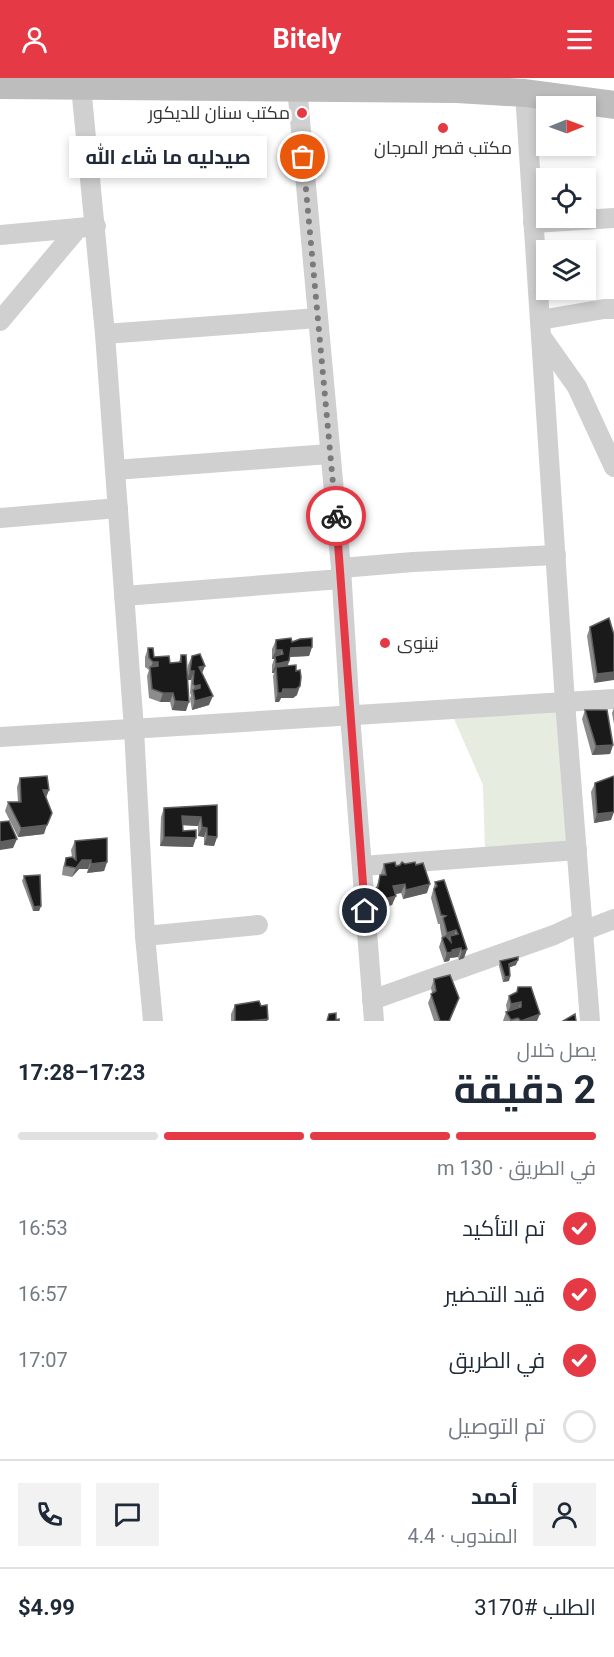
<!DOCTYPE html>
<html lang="ar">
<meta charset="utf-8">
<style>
:root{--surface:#fff;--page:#f2f2f3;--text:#1f2937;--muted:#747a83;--line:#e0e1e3;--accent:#e63946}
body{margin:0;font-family:Roboto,Cairo,sans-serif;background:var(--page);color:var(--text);direction:rtl;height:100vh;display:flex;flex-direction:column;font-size:22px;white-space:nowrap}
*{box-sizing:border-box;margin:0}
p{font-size:20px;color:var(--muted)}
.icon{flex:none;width:33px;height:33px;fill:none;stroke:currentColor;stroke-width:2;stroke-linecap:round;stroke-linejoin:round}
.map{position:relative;height:943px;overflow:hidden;direction:ltr}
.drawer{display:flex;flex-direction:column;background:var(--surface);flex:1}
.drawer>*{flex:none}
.needle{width:39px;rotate:89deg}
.controls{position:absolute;left:536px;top:18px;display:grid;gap:12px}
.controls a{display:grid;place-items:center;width:60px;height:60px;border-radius:0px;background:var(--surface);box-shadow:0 3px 9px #0003;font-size:30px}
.pin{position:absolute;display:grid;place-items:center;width:51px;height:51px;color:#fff;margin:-26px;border:3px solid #fff;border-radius:50%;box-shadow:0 2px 6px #0007}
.courier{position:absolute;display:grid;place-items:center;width:60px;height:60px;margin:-30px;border:4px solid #e63946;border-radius:50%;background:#fff;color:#222;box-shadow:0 2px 8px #0007}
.bubble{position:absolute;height:42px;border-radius:0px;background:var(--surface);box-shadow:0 3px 9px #0003;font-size:20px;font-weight:700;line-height:42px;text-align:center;direction:rtl}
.summary em{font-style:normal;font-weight:700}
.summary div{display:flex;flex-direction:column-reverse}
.summary{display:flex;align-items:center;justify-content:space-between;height:102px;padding:0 18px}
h1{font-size:39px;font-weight:700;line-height:45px}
.bar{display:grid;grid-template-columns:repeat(4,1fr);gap:9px 6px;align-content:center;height:72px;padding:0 18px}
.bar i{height:8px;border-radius:4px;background:var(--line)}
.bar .on{background:var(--accent)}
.bar p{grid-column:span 4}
.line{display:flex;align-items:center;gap:15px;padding:0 18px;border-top:2px solid var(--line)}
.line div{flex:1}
.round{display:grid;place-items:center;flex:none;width:63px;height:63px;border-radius:0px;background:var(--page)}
ol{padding:0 18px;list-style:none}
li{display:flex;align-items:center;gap:18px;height:66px}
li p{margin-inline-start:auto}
li .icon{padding:6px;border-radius:50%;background:var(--accent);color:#fff;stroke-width:4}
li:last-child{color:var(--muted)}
li i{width:33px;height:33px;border:3px solid var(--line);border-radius:50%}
header{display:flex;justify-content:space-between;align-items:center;height:78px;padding:0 18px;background:var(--accent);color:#fff;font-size:27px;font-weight:700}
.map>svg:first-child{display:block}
</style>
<header><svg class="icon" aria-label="menu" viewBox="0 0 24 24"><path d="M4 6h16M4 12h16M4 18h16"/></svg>Bitely<svg class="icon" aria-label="person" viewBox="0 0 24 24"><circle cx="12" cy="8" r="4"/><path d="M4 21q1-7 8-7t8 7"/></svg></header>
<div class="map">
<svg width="614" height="943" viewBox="0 0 614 943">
<rect width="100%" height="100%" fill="#fff"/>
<polygon fill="#e6ecdf" points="561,630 570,765 485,773 483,707 454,641"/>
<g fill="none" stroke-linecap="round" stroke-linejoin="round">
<g stroke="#d0d0d0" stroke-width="20">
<polyline points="81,8 105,256 134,651 145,858 153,943"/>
<polyline points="297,9 341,490 350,637 374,943"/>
<polyline points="525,15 565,624 590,943"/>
<polyline points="533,145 614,140"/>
<polyline points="0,157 78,150"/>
<polyline points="540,242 604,231 614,231"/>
<polyline points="0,243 78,150 96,148"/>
<polyline points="105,256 318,240"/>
<polyline points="541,258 577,309 614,389"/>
<polyline points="115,392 329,376"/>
<polyline points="0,440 118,430"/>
<polyline points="341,490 413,484 556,477"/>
<polyline points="124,518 341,501"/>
<polyline points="0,659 614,621"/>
<polyline points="362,788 577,772"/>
<polyline points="583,853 614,841"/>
<polyline points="145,858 258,847"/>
<polyline points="372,922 554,857 582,844"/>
</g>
<polyline stroke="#bdbdbd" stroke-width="28" points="0,7 457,11 525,15 614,27"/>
</g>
<g fill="#8c8c8c">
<polygon points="590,549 614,557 594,605 587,558"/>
<polygon points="276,562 292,564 312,569 309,578 290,579 288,588 297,617 293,620 281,620 279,624 275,624 273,598 274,595 272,595 272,587 274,581 272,581 272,571"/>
<polygon points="148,570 154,579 170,585 179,584 181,577 187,599 188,587 192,578 205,588 202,595 209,627 192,632 190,621 191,617 190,615 191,602 188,602 186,633 172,632 170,624 160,624 149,620 147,598 149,592 145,589 145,579"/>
<polygon points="614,630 614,646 612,635"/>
<polygon points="585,632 613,667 610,676 592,677 582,641"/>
<polygon points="20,700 49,712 46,720 44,756 18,759 5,733 8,724 18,724 17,709"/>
<polygon points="595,705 611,742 594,745 591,714"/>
<polygon points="217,727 217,759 214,768 204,767 204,759 198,758 198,748 183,747 183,753 193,769 160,768 161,739 164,730"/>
<polygon points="75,763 107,784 104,793 87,795 88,791 79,791 72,799 62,797 63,789 66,780 72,779 71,772"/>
<polygon points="384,786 396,788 405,786 416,787 427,815 403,821 401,815 395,816 392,827 369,833 370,820 373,811 376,810"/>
<polygon points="24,798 41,828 39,833 33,833 22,803"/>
<polygon points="435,804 467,871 464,880 459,882 458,879 450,880 449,883 444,884 439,869 442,860 440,849 440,846 438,846 431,820"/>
<polygon points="500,883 516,887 510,889 510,898 509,903 503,904 499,888"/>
<polygon points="434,901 459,920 450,943 434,943 428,925 432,915 431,910"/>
<polygon points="516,915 537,943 503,943 506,934 507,933 506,927 509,918"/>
<polygon points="235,927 261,928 268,941 267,943 231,943 231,936"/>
</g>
<g fill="#5f5f5f">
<polygon points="312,569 309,578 288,579 291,570"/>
<polygon points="276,572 282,572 279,581 275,578 274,581 272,581"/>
<polygon points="289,583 286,592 276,589 274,595 272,595 276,586"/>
<polygon points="153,584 158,584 155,593 150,591"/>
<polygon points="205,588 201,597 199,589"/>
<polygon points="190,593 194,593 191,602 187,602"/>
<polygon points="614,594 614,602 594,605 597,596"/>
<polygon points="200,607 197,616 193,613 195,608"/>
<polygon points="300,608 297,617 293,620 281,620 279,624 275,624 278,615 283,611"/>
<polygon points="163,615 173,615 170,624 160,624"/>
<polygon points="213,618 209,627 192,632 195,623"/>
<polygon points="175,623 189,624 186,633 172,632"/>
<polygon points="613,667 610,676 592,677 596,668"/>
<polygon points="43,712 49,712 45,721"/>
<polygon points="614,734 611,742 594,745 597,736"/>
<polygon points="182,738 201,739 198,748 179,747"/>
<polygon points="47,747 44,756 18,759 21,750"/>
<polygon points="202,749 207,750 204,759 198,758"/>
<polygon points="207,758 217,759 214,768 204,767"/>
<polygon points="164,759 196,760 193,769 160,768"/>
<polygon points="17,761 13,770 0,772 0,764"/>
<polygon points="82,782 91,782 88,791 79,791 72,799 76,790"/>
<polygon points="107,784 104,793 87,795 91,786"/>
<polygon points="405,806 401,815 390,817 393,808"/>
<polygon points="430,806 427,815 403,821 406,812"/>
<polygon points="396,818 392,827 369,833 372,824"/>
<polygon points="41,828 39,833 33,833 34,829"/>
<polygon points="456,852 453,861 450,858 448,862 443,864 447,855"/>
<polygon points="461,870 458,879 450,880 449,883 444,884 447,875 452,872"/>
<polygon points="467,871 464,880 459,882 462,873"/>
<polygon points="518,882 516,887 508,890 509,886"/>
<polygon points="510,898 509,903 503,904 505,899"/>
<polygon points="521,924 517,933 508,935 511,926"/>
<polygon points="540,936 537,943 521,943"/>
<polygon points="268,941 267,943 248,943"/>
</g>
<g fill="#1a1a1a" stroke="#5f5f5f" stroke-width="1.5">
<polygon points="609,540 614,557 614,594 597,596 590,549"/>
<polygon points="291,560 292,564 300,561 312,560 312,569 291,570 289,583 276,586 275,578 283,576 282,572 276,572 276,562"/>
<polygon points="148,570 153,570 154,579 169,578 170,585 181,584 181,577 186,577 189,624 175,623 173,615 163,615 152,611 150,589 158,588 158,584 153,584 149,580"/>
<polygon points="200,576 205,588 199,589 213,618 195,623 193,612 200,610 200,607 195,608 193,606 194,593 190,593 192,578"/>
<polygon points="296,587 296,593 300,592 301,599 300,608 296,611 283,611 282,615 278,615 276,589"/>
<polygon points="585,632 607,632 613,667 596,668"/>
<polygon points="47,698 49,712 43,712 52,735 47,747 21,750 8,724 21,724 20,700"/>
<polygon points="614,698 614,734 597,736 595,705"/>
<polygon points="217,727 217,759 207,758 207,750 202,749 201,739 182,738 183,753 196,752 196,760 164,759 164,730"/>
<polygon points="9,743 17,761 0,764 0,744"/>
<polygon points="107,760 107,784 91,786 91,782 82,782 76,790 65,788 66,780 72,779 76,782 75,763"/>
<polygon points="395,784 396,788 400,787 402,784 405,786 415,784 416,787 423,785 430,806 406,812 405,806 393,808 396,818 372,824 373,811 378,809 380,797 386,797 384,786"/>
<polygon points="40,797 41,828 34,829 24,798"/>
<polygon points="444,802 467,871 462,873 461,870 452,872 452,874 447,875 442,860 446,858 451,864 450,858 458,856 456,852 447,855 443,840 446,838 441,837 434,811 437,808 435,804"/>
<polygon points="518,879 518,882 509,886 510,898 505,899 500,883"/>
<polygon points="450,897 459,920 449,943 440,943 431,916 436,913 434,901"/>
<polygon points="518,909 531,909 540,936 521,943 518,940 511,942 506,934 521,929 521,924 511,926 509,918 517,914"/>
<polygon points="259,923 261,928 267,927 268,941 248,943 235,943 235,927"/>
<polygon points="336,935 336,942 339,941 339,943 327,943 329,936"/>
<polygon points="575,936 576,943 563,943"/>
</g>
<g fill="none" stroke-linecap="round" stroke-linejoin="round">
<polyline stroke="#7a7a7a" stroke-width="6" stroke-dasharray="0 10.8" points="303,79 336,438"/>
<polyline stroke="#e63946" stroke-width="8" points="336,438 365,833"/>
</g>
<g fill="#e63946" stroke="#fff" stroke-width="2">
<circle cx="302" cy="35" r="6"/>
<circle cx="443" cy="50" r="6"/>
<circle cx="385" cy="565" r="6"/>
</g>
<g text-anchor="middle" stroke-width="6" stroke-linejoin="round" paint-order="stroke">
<g font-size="18" fill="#333" stroke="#fff" text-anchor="end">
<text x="290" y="41">مكتب سنان للديكور</text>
<text x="443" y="76" text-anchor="middle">مكتب قصر المرجان</text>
<text x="397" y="571" text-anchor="start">نينوى</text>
</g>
</g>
</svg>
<div class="controls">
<a><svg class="needle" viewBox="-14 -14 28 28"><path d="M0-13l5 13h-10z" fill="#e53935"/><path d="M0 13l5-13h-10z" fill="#747a83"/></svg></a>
<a><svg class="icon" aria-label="locate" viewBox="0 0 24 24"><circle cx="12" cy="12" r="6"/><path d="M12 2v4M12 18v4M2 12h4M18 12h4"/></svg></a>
<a><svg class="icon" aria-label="layers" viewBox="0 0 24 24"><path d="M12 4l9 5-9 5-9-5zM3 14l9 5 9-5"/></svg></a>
</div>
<div class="pin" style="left:303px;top:79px;background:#ea580c"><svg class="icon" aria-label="bag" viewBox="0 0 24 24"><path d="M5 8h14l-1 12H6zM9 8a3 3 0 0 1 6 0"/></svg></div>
<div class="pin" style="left:365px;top:833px;background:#1f2937"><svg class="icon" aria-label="home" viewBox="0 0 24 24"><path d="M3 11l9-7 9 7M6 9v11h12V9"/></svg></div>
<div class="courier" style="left:336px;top:438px"><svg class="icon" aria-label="bike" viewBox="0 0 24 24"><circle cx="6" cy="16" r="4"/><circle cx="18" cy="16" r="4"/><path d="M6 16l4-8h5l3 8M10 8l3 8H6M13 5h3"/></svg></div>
<div class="bubble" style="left:69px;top:58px;width:198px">صيدليه ما شاء الله</div>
</div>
<section class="drawer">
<div class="summary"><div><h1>2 دقيقة</h1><p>يصل خلال</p></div><em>17:23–17:28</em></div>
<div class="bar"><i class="on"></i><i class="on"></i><i class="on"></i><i></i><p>في الطريق · 130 m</p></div>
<ol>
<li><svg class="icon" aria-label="check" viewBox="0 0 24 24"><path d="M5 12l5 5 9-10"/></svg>تم التأكيد<p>16:53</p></li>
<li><svg class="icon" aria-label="check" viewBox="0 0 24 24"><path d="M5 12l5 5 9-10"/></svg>قيد التحضير<p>16:57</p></li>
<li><svg class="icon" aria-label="check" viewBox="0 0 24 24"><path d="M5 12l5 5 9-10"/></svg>في الطريق<p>17:07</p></li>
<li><i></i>تم التوصيل</li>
</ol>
<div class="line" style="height:108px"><a class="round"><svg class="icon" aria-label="person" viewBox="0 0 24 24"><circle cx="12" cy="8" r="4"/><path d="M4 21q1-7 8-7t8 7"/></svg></a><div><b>أحمد</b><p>المندوب · 4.4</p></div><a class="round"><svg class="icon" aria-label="chat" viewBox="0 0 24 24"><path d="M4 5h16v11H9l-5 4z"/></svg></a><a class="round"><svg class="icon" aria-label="phone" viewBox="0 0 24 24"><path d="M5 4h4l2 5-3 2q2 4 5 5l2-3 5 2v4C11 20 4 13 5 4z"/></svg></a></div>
<div class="line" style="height:78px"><div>الطلب #3170</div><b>$4.99</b></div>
</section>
